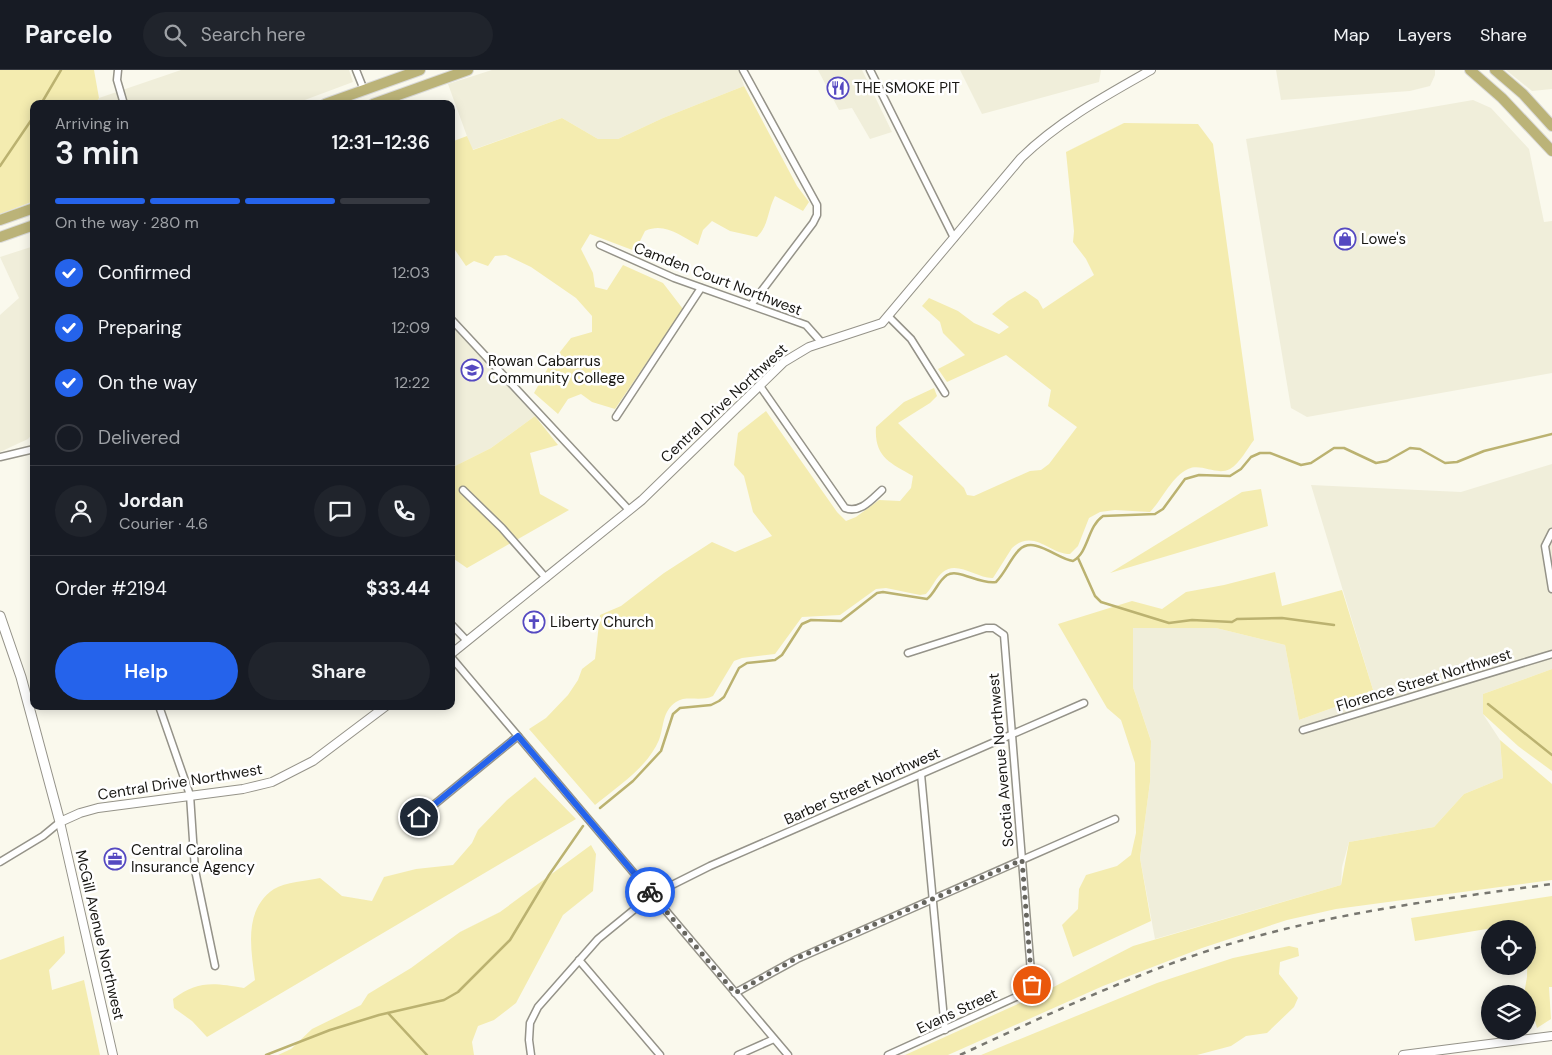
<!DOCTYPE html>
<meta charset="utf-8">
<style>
:root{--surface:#171b24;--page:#20242c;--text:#f1f3f6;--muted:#9ea1a6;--line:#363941;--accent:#2563eb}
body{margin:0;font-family:"DM Sans",sans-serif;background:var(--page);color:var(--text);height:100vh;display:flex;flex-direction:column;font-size:19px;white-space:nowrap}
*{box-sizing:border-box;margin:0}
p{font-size:16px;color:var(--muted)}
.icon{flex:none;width:28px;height:28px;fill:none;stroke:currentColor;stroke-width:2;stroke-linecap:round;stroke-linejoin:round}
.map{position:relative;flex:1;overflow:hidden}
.sheet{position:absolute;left:30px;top:30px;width:425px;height:610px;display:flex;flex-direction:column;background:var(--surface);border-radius:10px;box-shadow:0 2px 12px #0003}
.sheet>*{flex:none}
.buttons{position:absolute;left:1481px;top:850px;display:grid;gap:10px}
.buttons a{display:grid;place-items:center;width:55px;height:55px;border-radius:50%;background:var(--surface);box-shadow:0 2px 12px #0003;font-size:25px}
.pin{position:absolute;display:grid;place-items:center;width:42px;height:42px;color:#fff;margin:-21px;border:2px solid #fff;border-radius:50%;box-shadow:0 1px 5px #0007}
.courier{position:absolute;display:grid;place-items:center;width:50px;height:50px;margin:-25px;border:4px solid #2563eb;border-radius:50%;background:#fff;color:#222;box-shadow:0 1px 6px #0007}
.head em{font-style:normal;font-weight:600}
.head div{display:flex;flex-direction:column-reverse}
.head{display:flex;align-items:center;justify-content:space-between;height:85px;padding:0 25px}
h1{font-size:32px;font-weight:600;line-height:38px}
.bar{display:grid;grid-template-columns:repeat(4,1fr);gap:8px 5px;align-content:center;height:60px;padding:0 25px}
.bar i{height:6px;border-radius:4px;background:var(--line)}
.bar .selected{background:var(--accent)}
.bar p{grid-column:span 4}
.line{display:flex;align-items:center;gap:12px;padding:0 25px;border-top:1px solid var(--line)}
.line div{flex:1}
.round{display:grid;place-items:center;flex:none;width:52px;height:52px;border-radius:26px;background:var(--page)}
ol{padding:0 25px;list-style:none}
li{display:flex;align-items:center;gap:15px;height:55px}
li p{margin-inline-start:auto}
li .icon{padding:5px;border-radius:50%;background:var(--accent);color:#fff;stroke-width:4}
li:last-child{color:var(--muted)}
li i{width:28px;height:28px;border:2px solid var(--line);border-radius:50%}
.action{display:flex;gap:10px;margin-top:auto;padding:10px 25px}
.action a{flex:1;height:58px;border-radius:30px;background:var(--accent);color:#fff;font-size:20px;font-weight:600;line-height:58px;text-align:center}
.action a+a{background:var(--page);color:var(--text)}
header{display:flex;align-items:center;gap:30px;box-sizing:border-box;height:70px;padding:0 25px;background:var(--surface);border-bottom:1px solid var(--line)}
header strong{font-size:24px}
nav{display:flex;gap:28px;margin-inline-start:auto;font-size:18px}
.search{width:350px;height:45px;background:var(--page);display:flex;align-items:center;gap:12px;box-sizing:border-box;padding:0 18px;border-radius:28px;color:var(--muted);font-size:19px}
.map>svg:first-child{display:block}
</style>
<header>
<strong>Parcelo</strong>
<div class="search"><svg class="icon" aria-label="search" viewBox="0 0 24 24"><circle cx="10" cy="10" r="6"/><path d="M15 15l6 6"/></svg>Search here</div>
<nav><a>Map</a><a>Layers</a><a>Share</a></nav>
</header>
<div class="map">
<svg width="1552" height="985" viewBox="0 0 1552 985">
<rect width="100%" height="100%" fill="#faf9ed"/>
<g fill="#f0eeda">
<polygon points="181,0 349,0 353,12 294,34 95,34 99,28"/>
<polygon points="492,0 739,0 744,16 663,48 618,69 598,69 562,48 472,80 448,14"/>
<polygon points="818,0 862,0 892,62 870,69 852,38 839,40"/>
<polygon points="960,0 1101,0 1099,12 982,44"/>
<polygon points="1276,0 1435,0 1435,5 1430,16 1410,21 1281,30"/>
<polygon points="1506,0 1552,0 1552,19 1532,21"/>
<polygon points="1473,30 1491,38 1529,79 1544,152 1552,151 1552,303 1307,347 1291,338 1246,69"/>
<polygon points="34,176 34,362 28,369 0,382 0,245 19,228 0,187"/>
<polygon points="451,254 535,346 491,378 451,398"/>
<polygon points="1552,394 1552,599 1483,624 1483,644 1500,670 1503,708 1464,724 1434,757 1349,772 1342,797 1341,815 1155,869 1140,788 1150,712 1151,671 1133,617 1133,558 1216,558 1285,575 1299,650 1374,623 1311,415 1461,422"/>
</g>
<g fill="#f4ecb0">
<polygon points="0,0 94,0 99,28 95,34 34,34 34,131 0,144"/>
<path d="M744,16L797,116L809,132L803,141L775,126C767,142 769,155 757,167L730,161L712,151L703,160L698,175C680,166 665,152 645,161L635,181L590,164L581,179L593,203L595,217L607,220L623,195L663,213L683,239L615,339L592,332L581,324L568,329L558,344L534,323L549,296L571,268L592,262V246L576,228L531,197L506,185L495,186L488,196L474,191L466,196L451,174V72L467,66L473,80L562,48L598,69H618L663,48Z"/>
<path d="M1124,53L1198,54L1213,74L1254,370C1247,379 1240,393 1230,399C1216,406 1202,393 1188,399C1172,406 1162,430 1150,442L1115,440L1100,442L1089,448L1078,476L1070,484C1049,484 1034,458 1012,478L993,508C978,509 957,490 943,502C936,507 932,518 926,524L920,525L886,518L876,519L840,545L802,547L775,584L742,588L734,591L713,626C701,632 686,625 676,632C662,641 664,657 659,670C647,698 618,716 595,735L529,659L546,648L568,625L578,610L582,599L595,589L600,545L621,536L664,503L712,472L735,482L772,466L753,442L744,406L734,395L738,363L766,341L837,442L846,451L856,447L879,430L900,431L911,418L913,406C890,393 874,387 876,357L904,332L934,318L937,326L930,333L898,353L964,418L967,425L974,426L1030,401L1041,400L1049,394L1077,357L1048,336L1051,320L1006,285L947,312L938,299L965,285L943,263L940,252L922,236L929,228L958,241L974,253L999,264L1009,257L992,244L1008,231L1025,221L1038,230L1043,239L1094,205L1086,189L1073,172L1074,161L1066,82Z"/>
<polygon points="535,346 558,375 530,383 540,424 569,440 467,498 451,487 451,398 491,378"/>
<polygon points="1261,419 1268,456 1110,503 1242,422"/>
<polygon points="1275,502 1282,536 1342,520 1374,623 1299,650 1285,575 1216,558 1133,558 1133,617 1151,671 1150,712 1140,788 1151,851 1073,887 1062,855 1078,839 1079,819 1086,805 1117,796 1131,785 1136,763 1135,693 1121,650 1107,638 1058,554 1132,531 1162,539 1186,522 1224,515"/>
<polygon points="1552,599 1552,701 1518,676 1483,644 1483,624"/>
<polygon points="1500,670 1552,714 1552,810 1336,839 1287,850 1202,878 1103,916 948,985 905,985 1040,924 1133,876 1341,815 1349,772 1434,757 1464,724 1503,708"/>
<path d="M535,707L576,749L207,967L192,951L174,938L173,929C198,910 214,913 244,918L255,910C251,879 243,840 274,819C285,812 307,811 320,808L342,826L372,831L384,807L416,799L453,795L472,773L478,760L507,730Z"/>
<polygon points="591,775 596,784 593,821 563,845 516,933 494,950 478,956 472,972 474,985 278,985 291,979 312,959 361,935 368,924 411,898 460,862 500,842"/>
<polygon points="1552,826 1552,917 1549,917 1551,949 1537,958 1535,951 1528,948 1528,924 1524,924 1527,907 1528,859 1524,859 1522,853 1415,871 1411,848"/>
<polygon points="64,866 65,883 49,900 52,920 84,910 100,985 0,985 0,890"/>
<polygon points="1289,876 1298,878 1299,886 1280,892 1279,904 1298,928 1294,937 1267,963 1246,966 1231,976 1197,985 981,985 1157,913 1233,888"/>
</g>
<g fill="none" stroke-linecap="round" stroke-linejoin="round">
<g stroke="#bbb270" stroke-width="2.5">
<polyline points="41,34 61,0"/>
<polyline points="0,96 34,46"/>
<polyline points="1078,488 1095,526 1101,532 1169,553 1192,550 1232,552 1237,549 1282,548 1334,555"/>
<polyline points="1488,634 1552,685"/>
<path d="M600,738L633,711L661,681L673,644L680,638L711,635L719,631L724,627L739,598L747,593L775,590L782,585L802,554L811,550L841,551L877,523L883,522L927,529C935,523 938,511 947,505C959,498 979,515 996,512C1006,502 1010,489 1019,480C1034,465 1057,489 1073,491C1089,482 1087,457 1103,446L1155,444L1163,439L1185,409L1199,405L1230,406L1241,399L1251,387L1260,383H1270L1301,395L1311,393L1334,378H1344L1376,393L1387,391L1410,378L1420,379L1445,393L1457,392L1484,381L1552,364"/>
<polyline points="388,943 427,985"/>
<polyline points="266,985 330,960 379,945 444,930 458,922 510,870 549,805 583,756"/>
</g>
<g stroke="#959389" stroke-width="9">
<g id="minor">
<polyline points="118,0 117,10 124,34"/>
<polyline points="356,0 364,20"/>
<polyline points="743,0 817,135 817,145 813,153 751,235"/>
<polyline points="870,0 954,168"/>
<polyline points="600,175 674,208 806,255 822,273"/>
<polyline points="888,246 911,269 945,323"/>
<polyline points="451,249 629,440"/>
<path d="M760,316L845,438C860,444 872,429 882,420"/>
<polyline points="616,347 701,218"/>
<polyline points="0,387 34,379"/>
<polyline points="463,420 502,458 546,508"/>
<polyline points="1552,462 1545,476 1552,519"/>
<polyline points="451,554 467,571"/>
<polyline points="451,587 788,985"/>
<polyline points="159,636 190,725 195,800 215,896"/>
<polyline points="1303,660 1552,584"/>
<polyline points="921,704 945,960"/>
<polyline points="419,747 518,666"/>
<polyline points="0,792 43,766 60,752"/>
<polyline points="579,890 660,985"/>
<polyline points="735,923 797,889 1115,749"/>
<polyline points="531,985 529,970 530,953 538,937 598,869 652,825 710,796 1084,633"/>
<polyline points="738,985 774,969"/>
<polyline points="888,985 1027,922 1032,915 1004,565 994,558 986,558 908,583"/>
</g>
</g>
<g stroke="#959389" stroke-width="10">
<g id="tertiary">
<path d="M451,584L642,430L784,292L809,277L882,253L1021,88C1059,51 1105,26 1151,0"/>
<polyline points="113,985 60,752 80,743 98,738 243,719 272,712 313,691 386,636"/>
<polyline points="1403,985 1552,966"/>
</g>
</g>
<g stroke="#959389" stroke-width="11">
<polyline id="secondary" points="0,546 21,607 60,752"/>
</g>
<g stroke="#dadad9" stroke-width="12">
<g id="trunk">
<polyline points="1470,0 1502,28 1552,81"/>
<polyline points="1495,0 1523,24 1552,56"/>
<polyline points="325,34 420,0"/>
<polyline points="373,34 468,0"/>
<polyline points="0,150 34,138"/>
<polyline points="0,167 34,155"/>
</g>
</g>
<use href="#minor" stroke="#fff" stroke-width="6"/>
<use href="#tertiary" stroke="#fff" stroke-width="8"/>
<use href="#secondary" stroke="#fff" stroke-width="9"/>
<use href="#trunk" stroke="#bbb378" stroke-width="10"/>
<path stroke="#787770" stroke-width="2.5" stroke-dasharray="6 6" stroke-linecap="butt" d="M960,985C1060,939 1162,890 1269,863C1362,839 1457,827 1552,814"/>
</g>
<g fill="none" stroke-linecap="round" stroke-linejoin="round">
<polyline stroke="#67665f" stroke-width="5" stroke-dasharray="0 9" points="650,822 735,923 797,888 1022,790 1032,915"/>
<polyline stroke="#2563eb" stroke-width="6" points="419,747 518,666 650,822"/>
</g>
<defs>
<g id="restaurant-ring" transform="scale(1.125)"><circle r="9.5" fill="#fff" stroke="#5549c1" stroke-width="1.5"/><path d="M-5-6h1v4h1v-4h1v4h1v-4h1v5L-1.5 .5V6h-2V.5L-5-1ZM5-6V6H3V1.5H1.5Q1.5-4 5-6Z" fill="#5549c1"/></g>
<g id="shop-ring" transform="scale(1.125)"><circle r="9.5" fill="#fff" stroke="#5549c1" stroke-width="1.5"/><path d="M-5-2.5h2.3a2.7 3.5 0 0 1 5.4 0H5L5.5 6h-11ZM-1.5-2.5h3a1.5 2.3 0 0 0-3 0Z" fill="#5549c1"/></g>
<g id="university-ring" transform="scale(1.125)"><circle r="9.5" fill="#fff" stroke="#5549c1" stroke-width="1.5"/><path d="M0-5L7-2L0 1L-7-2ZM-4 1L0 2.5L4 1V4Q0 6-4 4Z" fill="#5549c1"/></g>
<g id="church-ring" transform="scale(1.125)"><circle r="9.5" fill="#fff" stroke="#5549c1" stroke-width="1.5"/><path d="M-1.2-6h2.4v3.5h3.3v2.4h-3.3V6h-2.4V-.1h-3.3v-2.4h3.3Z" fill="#5549c1"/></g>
<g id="office-ring" transform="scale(1.125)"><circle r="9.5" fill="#fff" stroke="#5549c1" stroke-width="1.5"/><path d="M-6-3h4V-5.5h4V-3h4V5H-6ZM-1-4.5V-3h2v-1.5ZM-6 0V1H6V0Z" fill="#5549c1"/></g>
</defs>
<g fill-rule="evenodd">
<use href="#restaurant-ring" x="838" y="18"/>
<use href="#shop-ring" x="1345" y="169"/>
<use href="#university-ring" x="472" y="300"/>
<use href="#church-ring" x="534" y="552"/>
<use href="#office-ring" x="115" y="789"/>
</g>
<g text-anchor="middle" stroke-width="5" stroke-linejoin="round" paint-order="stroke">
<g font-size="15" fill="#181713" stroke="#fff" text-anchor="start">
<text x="854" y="23">THE SMOKE PIT</text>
<text x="1361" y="174">Lowe's</text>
<text x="488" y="296">Rowan Cabarrus<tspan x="488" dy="17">Community College</tspan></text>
<text x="550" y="557">Liberty Church</text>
<text x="131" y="785">Central Carolina<tspan x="131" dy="17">Insurance Agency</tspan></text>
</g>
<g font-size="15" fill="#181713" stroke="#fff">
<text transform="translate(718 209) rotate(21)" y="5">Camden Court Northwest</text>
<text transform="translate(724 333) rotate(-43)" y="5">Central Drive Northwest</text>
<text transform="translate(1424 610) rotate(-17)" y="5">Florence Street Northwest</text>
<text transform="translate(1001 690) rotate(-95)" y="5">Scotia Avenue Northwest</text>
<text transform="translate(180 712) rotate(-9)" y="5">Central Drive Northwest</text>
<text transform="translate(862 716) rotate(-24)" y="5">Barber Street Northwest</text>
<text transform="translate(100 865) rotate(77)" y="5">McGill Avenue Northwest</text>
<text transform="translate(957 941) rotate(-25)" y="5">Evans Street</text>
</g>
</g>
</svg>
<div class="buttons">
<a><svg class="icon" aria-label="locate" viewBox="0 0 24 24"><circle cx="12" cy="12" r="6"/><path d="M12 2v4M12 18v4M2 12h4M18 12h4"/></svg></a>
<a><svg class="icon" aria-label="layers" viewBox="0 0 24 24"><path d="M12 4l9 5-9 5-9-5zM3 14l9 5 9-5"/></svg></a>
</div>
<div class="pin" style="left:1032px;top:915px;background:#ea580c"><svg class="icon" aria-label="bag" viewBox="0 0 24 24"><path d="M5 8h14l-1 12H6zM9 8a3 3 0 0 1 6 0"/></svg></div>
<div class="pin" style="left:419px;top:747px;background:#1f2937"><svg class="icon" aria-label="home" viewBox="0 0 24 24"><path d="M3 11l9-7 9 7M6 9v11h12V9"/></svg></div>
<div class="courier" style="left:650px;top:822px"><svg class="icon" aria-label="bike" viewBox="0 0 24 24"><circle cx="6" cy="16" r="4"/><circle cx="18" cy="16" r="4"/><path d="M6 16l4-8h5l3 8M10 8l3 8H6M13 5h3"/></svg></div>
<section class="sheet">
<div class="head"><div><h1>3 min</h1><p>Arriving in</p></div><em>12:31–12:36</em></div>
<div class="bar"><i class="selected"></i><i class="selected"></i><i class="selected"></i><i></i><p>On the way · 280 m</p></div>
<ol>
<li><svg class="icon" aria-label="check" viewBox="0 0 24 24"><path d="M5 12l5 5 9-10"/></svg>Confirmed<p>12:03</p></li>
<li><svg class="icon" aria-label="check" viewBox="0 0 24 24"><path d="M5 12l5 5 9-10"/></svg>Preparing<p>12:09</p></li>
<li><svg class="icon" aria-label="check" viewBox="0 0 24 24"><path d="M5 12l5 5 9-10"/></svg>On the way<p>12:22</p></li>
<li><i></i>Delivered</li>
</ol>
<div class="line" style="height:90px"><a class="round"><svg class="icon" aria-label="person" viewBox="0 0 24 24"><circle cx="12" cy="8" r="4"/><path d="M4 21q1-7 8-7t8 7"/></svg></a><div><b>Jordan</b><p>Courier · 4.6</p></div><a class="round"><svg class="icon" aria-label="chat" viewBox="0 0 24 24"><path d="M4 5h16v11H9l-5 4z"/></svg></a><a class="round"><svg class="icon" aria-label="phone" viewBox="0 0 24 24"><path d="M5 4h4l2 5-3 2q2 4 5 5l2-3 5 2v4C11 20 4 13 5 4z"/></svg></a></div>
<div class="line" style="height:65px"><div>Order #2194</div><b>$33.44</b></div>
<div class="action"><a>Help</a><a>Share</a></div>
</section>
</div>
